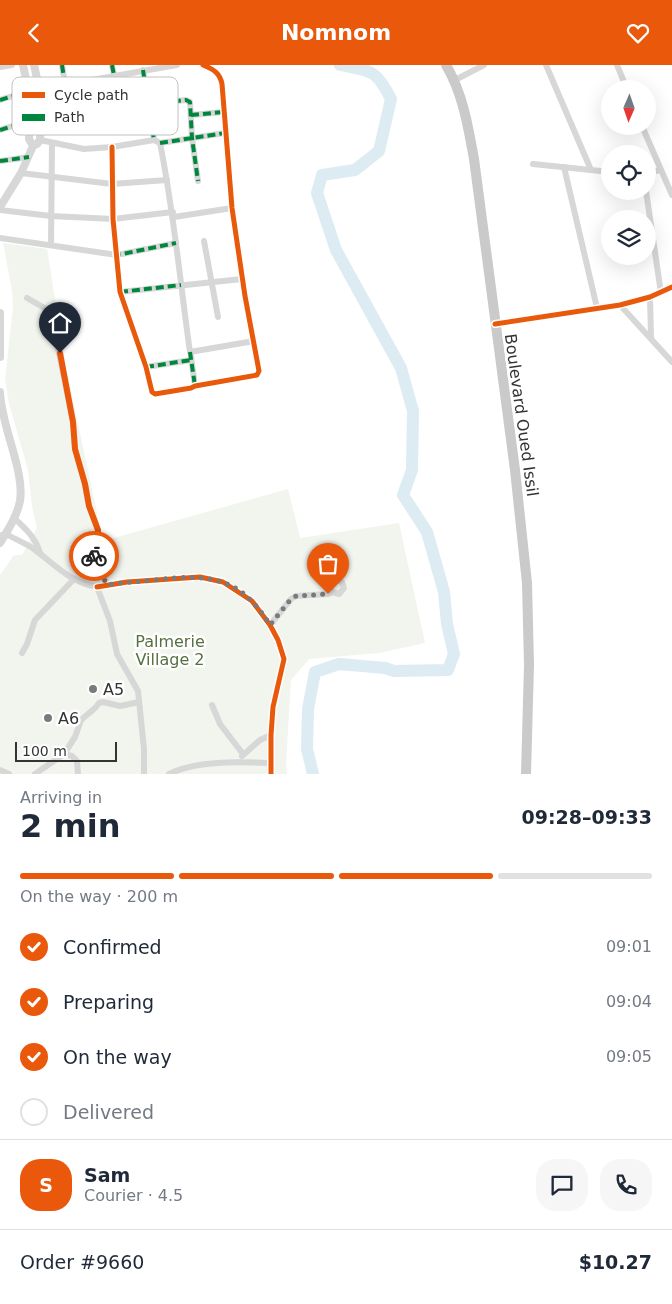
<!DOCTYPE html>
<meta charset="utf-8">
<style>
:root{--surface:#fff;--page:#f6f6f7;--text:#1f2937;--muted:#747a83;--line:#e0e1e3;--accent:#ea580c}
body{margin:0;font-family:"DejaVu Sans",sans-serif;background:var(--page);color:var(--text);height:100vh;display:flex;flex-direction:column;font-size:19px;white-space:nowrap}
*{box-sizing:border-box;margin:0}
p{font-size:16px;color:var(--muted)}
.icon{flex:none;width:28px;height:28px;fill:none;stroke:currentColor;stroke-width:2;stroke-linecap:round;stroke-linejoin:round}
.map{position:relative;height:709px;overflow:hidden}
.panel{display:flex;flex-direction:column;background:var(--surface);flex:1}
.panel>*{flex:none}
.needle{width:32px;rotate:182deg}
.tools{position:absolute;left:601px;top:15px;display:grid;gap:10px}
.tools a{display:grid;place-items:center;width:55px;height:55px;border-radius:50%;background:var(--surface);box-shadow:0 5px 20px #0002;font-size:25px}
.scale{position:absolute;left:15px;bottom:12px;width:102px;box-sizing:border-box;padding-left:5px;border:2px solid #333;border-top:0;font-size:14px;line-height:18px;white-space:nowrap;color:#333;-webkit-text-stroke:4px #fff;paint-order:stroke}
.pin{position:absolute;display:grid;place-items:center;width:42px;height:42px;color:#fff;margin:-51px -21px;border-radius:50% 50% 50% 0;rotate:-45deg;box-shadow:0 0 5px #0007}
.pin .icon{rotate:45deg}
.courier{position:absolute;display:grid;place-items:center;width:50px;height:50px;margin:-25px;border:4px solid #ea580c;border-radius:50%;background:#fff;color:#222;box-shadow:0 1px 6px #0007}
.head em{font-style:normal;font-weight:600}
.head div{display:flex;flex-direction:column-reverse}
.head{display:flex;align-items:center;justify-content:space-between;height:85px;padding:0 20px}
h1{font-size:32px;font-weight:600;line-height:38px}
.bar{display:grid;grid-template-columns:repeat(4,1fr);gap:8px 5px;align-content:center;height:60px;padding:0 20px}
.bar i{height:6px;border-radius:4px;background:var(--line)}
.bar .active{background:var(--accent)}
.bar p{grid-column:span 4}
.line{display:flex;align-items:center;gap:12px;padding:0 20px;border-top:1px solid var(--line)}
.line div{flex:1}
.round{display:grid;place-items:center;flex:none;width:52px;height:52px;border-radius:20px;background:var(--page)}
ol{padding:0 20px;list-style:none}
li{display:flex;align-items:center;gap:15px;height:55px}
li p{margin-inline-start:auto}
li .icon{padding:5px;border-radius:50%;background:var(--accent);color:#fff;stroke-width:4}
li:last-child{color:var(--muted)}
li i{width:28px;height:28px;border:2px solid var(--line);border-radius:50%}
header{display:flex;justify-content:space-between;align-items:center;height:65px;padding:0 20px;background:var(--accent);color:#fff;font-size:22px;font-weight:600}
.map>svg:first-child{display:block}
</style>
<header><svg class="icon" aria-label="back" viewBox="0 0 24 24"><path d="M15 5l-7 7 7 7"/></svg>Nomnom<svg class="icon" aria-label="heart" viewBox="0 0 24 24"><path d="M12 20l-8-8c-3-5 5-10 8-4 3-6 11-1 8 4z"/></svg></header>
<div class="map">
<svg width="672" height="709" viewBox="0 0 672 709">
<rect width="100%" height="100%" fill="#fff"/>
<polygon fill="#f1f5ed" points="3,178 47,184 66,302 103,476 288,424 300,473 399,458 425,578 379,588 309,594 291,615 286,698 287,709 0,709 0,510 14,490 22,490 37,463 32,441 28,405 9,338 5,314 13,242 12,226"/>
<g fill="none" stroke-linecap="round" stroke-linejoin="round">
<path stroke="#ddebf3" stroke-width="12" d="M313,709L307,684L308,644L315,607L339,599L385,603L394,606L448,605L454,589L447,559L444,527L427,467L403,430L412,405L413,346L401,303L336,185L317,128L322,110L355,105L379,86L391,34C375,3 372,7 340,0"/>
<g stroke="#d7d7d7" stroke-width="6">
<polyline points="62,0 65,19"/>
<polyline points="112,0 114,10"/>
<polyline points="546,0 591,105"/>
<polyline points="617,0 627,24"/>
<polyline points="0,2 12,0"/>
<polyline points="143,5 154,75"/>
<polyline points="115,10 122,49"/>
<polyline points="455,15 484,0"/>
<polyline points="0,35 29,26 177,0"/>
<polyline points="149,39 186,35 190,37 192,73 198,116"/>
<polyline points="191,50 224,47"/>
<polyline points="80,55 149,45"/>
<polyline points="642,61 672,130"/>
<polyline points="0,65 32,55"/>
<polyline points="40,75 84,84 112,82 154,75 160,78 225,68"/>
<path d="M160,78C174,147 180,217 190,287L254,276"/>
<path d="M112,82L113,154L120,227L146,302L152,327L155,329L191,323L195,321L257,310L259,306L245,231L232,143L222,19C220,8 213,4 203,0"/>
<polyline points="0,96 29,92"/>
<polyline points="533,99 610,107"/>
<polyline points="564,102 597,243"/>
<polyline points="21,108 112,119 167,115"/>
<polyline points="648,108 660,105"/>
<polyline points="646,126 661,228"/>
<polyline points="0,145 51,151 113,154 173,147"/>
<polyline points="174,152 232,143"/>
<polyline points="0,173 117,190 176,178"/>
<polyline points="204,176 218,252"/>
<polyline points="51,180 52,78"/>
<polyline points="120,227 242,214"/>
<polyline points="650,232 651,272"/>
<polyline points="27,233 48,245 51,249 73,357 75,384 85,419 89,441 98,465 98,476 93,486 94,494 108,520"/>
<polyline points="620,240 672,297"/>
<polyline points="495,259 620,240 650,232 672,222"/>
<polyline points="191,291 195,321"/>
<polyline points="146,302 191,295"/>
<path d="M14,453C25,463 36,473 40,488"/>
<path d="M2,470L6,469C15,474 25,478 34,484C55,500 70,517 97,522L110,556L117,589L138,626L144,684V709"/>
<polyline points="97,522 127,517 200,512 223,517 252,536 270,560 278,575 284,594 273,642 271,670 271,709"/>
<polyline points="270,560 291,534 296,531 328,529 332,527 339,529 344,523 342,517 337,515 332,517 330,523 332,527"/>
<polyline points="22,588 27,579 35,555 74,514"/>
<polyline points="212,640 220,659 243,689"/>
<polyline points="64,689 75,672 81,655 95,643 99,638 103,637 120,641 139,637"/>
<polyline points="242,691 260,675 271,670"/>
<polyline points="0,705 9,709"/>
<polyline points="35,709 64,689 72,691 77,696 78,709"/>
<path d="M169,709C197,695 240,697 271,698"/>
</g>
<g stroke="#d7d7d7" stroke-width="8">
<polyline points="23,0 31,37 29,74 33,81"/>
<polyline points="0,142 21,108 33,81 37,79 40,75 42,36 34,0"/>
<polyline points="0,248 0,292"/>
<path d="M0,327C1,361 25,406 20,436C17,451 8,465 0,478"/>
</g>
<path stroke="#cacaca" stroke-width="10" d="M446,0C463,29 468,61 474,94L515,405L527,518L529,600L526,709"/>
<g stroke="#00873e" stroke-width="4" stroke-dasharray="8 4" stroke-linecap="butt">
<polyline points="62,0 65,19"/>
<polyline points="112,0 114,10"/>
<polyline points="143,5 154,75"/>
<polyline points="0,35 29,26"/>
<polyline points="149,39 186,35 190,37 192,73 198,116"/>
<polyline points="191,50 224,47"/>
<polyline points="80,55 149,45"/>
<polyline points="0,65 32,55"/>
<polyline points="160,78 225,68"/>
<polyline points="0,96 29,92"/>
<polyline points="118,194 117,190 176,178"/>
<polyline points="120,227 181,220"/>
<polyline points="190,287 195,321"/>
<polyline points="146,302 191,295"/>
</g>
<g stroke="#fff" stroke-width="8">
<g id="cycleway">
<path d="M112,82L113,154L120,227L146,302L152,327L155,329L191,323L195,321L257,310L259,306L245,231L232,143L222,19C220,8 213,4 203,0"/>
<polyline points="495,259 620,240 650,232 672,222"/>
<polyline points="97,522 127,517 200,512 223,517 252,536 270,560 278,575 284,594 273,642 271,670 271,709"/>
</g>
</g>
<use href="#cycleway" stroke="#e8590c" stroke-width="5"/>
</g>
<g fill="none" stroke-linecap="round" stroke-linejoin="round">
<path stroke="#7a7a7a" stroke-width="5" stroke-dasharray="0 9" d="M94,491L102,512L108,520C123,517 138,517 154,515C208,509 239,510 270,560L291,534L296,531L328,529"/>
<polyline stroke="#ea580c" stroke-width="6" points="60,288 73,357 75,384 85,419 89,441 98,465 98,476 94,486 94,491"/>
</g>
<g fill="#7a7a7a" stroke="#fff" stroke-width="2">
<circle cx="93" cy="624" r="5"/>
<circle cx="48" cy="653" r="5"/>
</g>
<g text-anchor="middle" stroke-width="5" stroke-linejoin="round" paint-order="stroke">
<g font-size="16" fill="#333" stroke="#fff">
<text transform="translate(522 350) rotate(82)" y="6">Boulevard Oued Issil</text>
</g>
<g font-size="16" fill="#56703f" stroke="#fff">
<text x="170" y="582">Palmerie<tspan x="170" dy="18">Village 2</tspan></text>
</g>
<g font-size="16" fill="#333" stroke="#fff" text-anchor="start">
<text x="103" y="630">A5</text>
<text x="58" y="659">A6</text>
</g>
</g>
<rect x="12" y="12" width="166" height="58" rx="8" fill="#fff" stroke="#c2c2c2" stroke-width="1"/>
<rect x="22" y="27" width="23" height="6" fill="#e8590c"/>
<rect x="22" y="49" width="23" height="7" fill="#00873e"/>
<g font-size="14" fill="#333">
<text x="54" y="35">Cycle path</text>
<text x="54" y="57">Path</text>
</g>
</svg>
<div class="tools">
<a><svg class="needle" viewBox="-14 -14 28 28"><path d="M0-13l5 13h-10z" fill="#e53935"/><path d="M0 13l5-13h-10z" fill="#747a83"/></svg></a>
<a><svg class="icon" aria-label="locate" viewBox="0 0 24 24"><circle cx="12" cy="12" r="6"/><path d="M12 2v4M12 18v4M2 12h4M18 12h4"/></svg></a>
<a><svg class="icon" aria-label="layers" viewBox="0 0 24 24"><path d="M12 4l9 5-9 5-9-5zM3 14l9 5 9-5"/></svg></a>
</div>
<div class="scale">100 m</div>
<div class="pin" style="left:328px;top:529px;background:#ea580c"><svg class="icon" aria-label="bag" viewBox="0 0 24 24"><path d="M5 8h14l-1 12H6zM9 8a3 3 0 0 1 6 0"/></svg></div>
<div class="pin" style="left:60px;top:288px;background:#1f2937"><svg class="icon" aria-label="home" viewBox="0 0 24 24"><path d="M3 11l9-7 9 7M6 9v11h12V9"/></svg></div>
<div class="courier" style="left:94px;top:491px"><svg class="icon" aria-label="bike" viewBox="0 0 24 24"><circle cx="6" cy="16" r="4"/><circle cx="18" cy="16" r="4"/><path d="M6 16l4-8h5l3 8M10 8l3 8H6M13 5h3"/></svg></div>
</div>
<section class="panel">
<div class="head"><div><h1>2 min</h1><p>Arriving in</p></div><em>09:28–09:33</em></div>
<div class="bar"><i class="active"></i><i class="active"></i><i class="active"></i><i></i><p>On the way · 200 m</p></div>
<ol>
<li><svg class="icon" aria-label="check" viewBox="0 0 24 24"><path d="M5 12l5 5 9-10"/></svg>Confirmed<p>09:01</p></li>
<li><svg class="icon" aria-label="check" viewBox="0 0 24 24"><path d="M5 12l5 5 9-10"/></svg>Preparing<p>09:04</p></li>
<li><svg class="icon" aria-label="check" viewBox="0 0 24 24"><path d="M5 12l5 5 9-10"/></svg>On the way<p>09:05</p></li>
<li><i></i>Delivered</li>
</ol>
<div class="line" style="height:90px"><b class="round" style="background:var(--accent);color:#fff">S</b><div><b>Sam</b><p>Courier · 4.5</p></div><a class="round"><svg class="icon" aria-label="chat" viewBox="0 0 24 24"><path d="M4 5h16v11H9l-5 4z"/></svg></a><a class="round"><svg class="icon" aria-label="phone" viewBox="0 0 24 24"><path d="M5 4h4l2 5-3 2q2 4 5 5l2-3 5 2v4C11 20 4 13 5 4z"/></svg></a></div>
<div class="line" style="height:65px"><div>Order #9660</div><b>$10.27</b></div>
</section>
